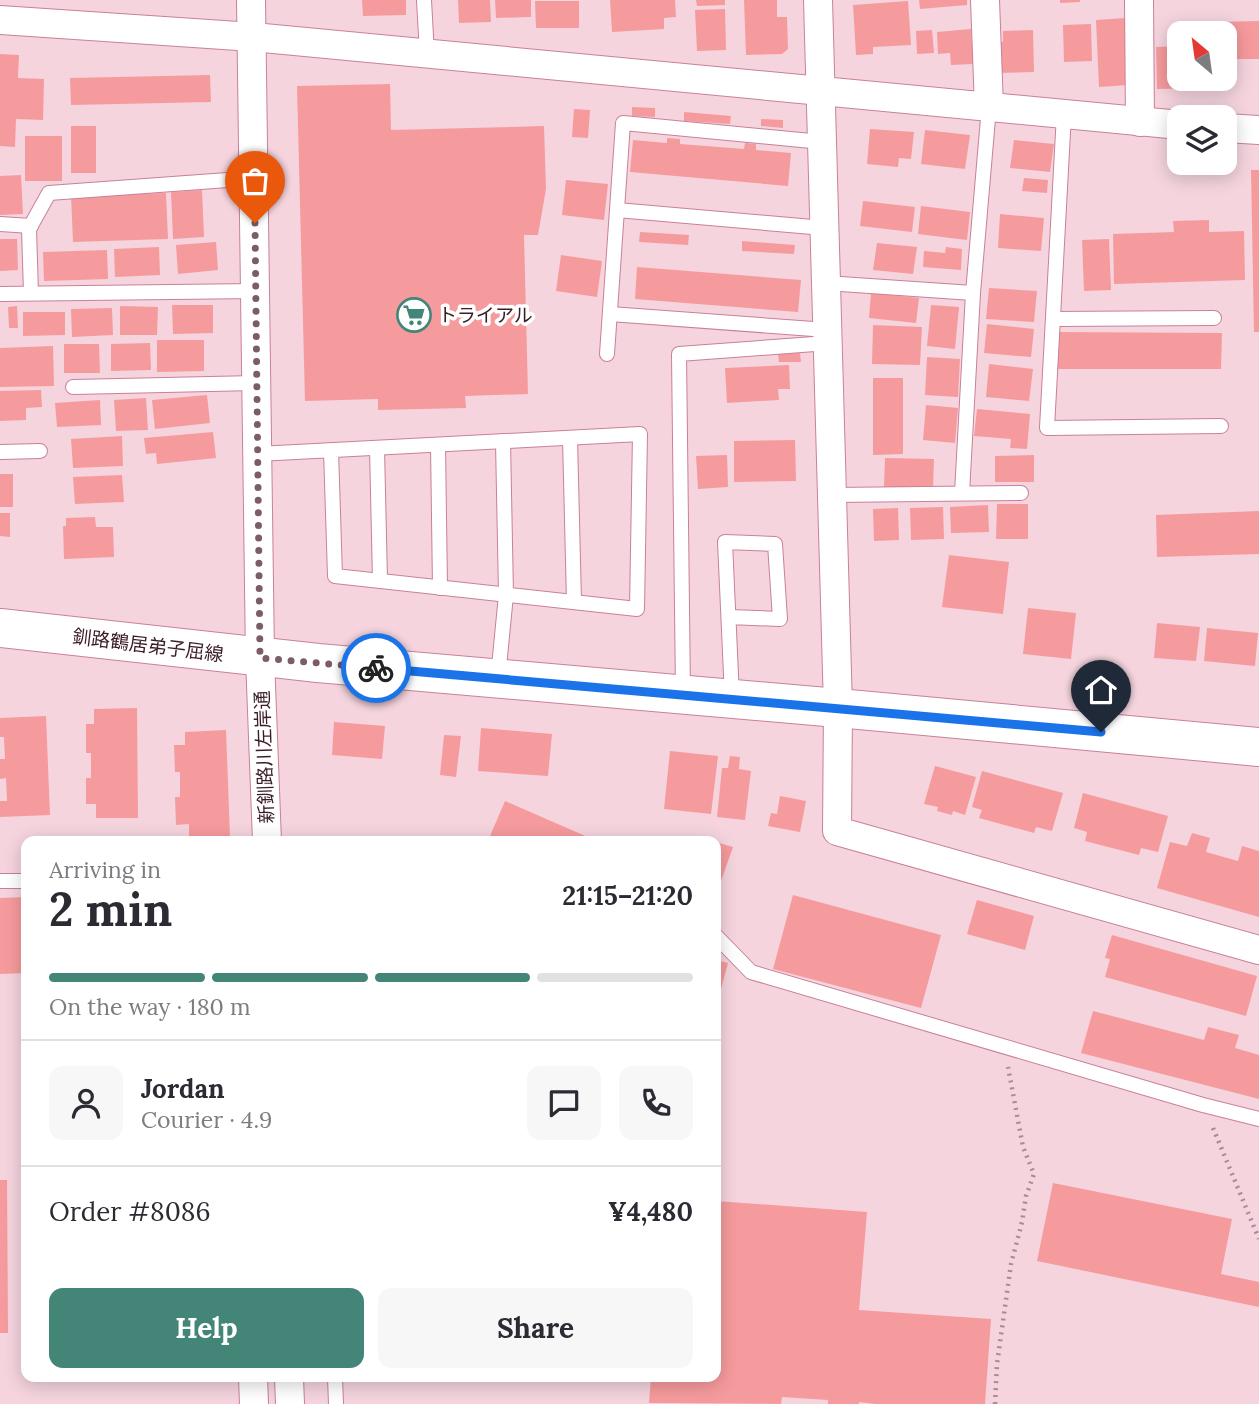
<!DOCTYPE html>
<meta charset="utf-8">
<style>
:root{--surface:#fff;--page:#f7f7f7;--text:#2b2b33;--muted:#7c7c81;--line:#e1e1e2;--accent:#438678}
body{margin:0;font-family:Lora,"Noto Sans JP",serif;background:var(--page);color:var(--text);height:100vh;display:flex;flex-direction:column;font-size:26px;white-space:nowrap}
*{box-sizing:border-box;margin:0}
p{font-size:23px;color:var(--muted)}
.icon{flex:none;width:38px;height:38px;fill:none;stroke:currentColor;stroke-width:2;stroke-linecap:round;stroke-linejoin:round}
.map{position:relative;flex:1;overflow:hidden}
.side{position:absolute;left:21px;top:836px;width:700px;height:546px;display:flex;flex-direction:column;background:var(--surface);border-radius:14px;box-shadow:0 4px 18px #0003}
.side>*{flex:none}
.needle{width:46px;rotate:331deg}
.buttons{position:absolute;left:1167px;top:21px;display:grid;gap:14px}
.buttons a{display:grid;place-items:center;width:70px;height:70px;border-radius:14px;background:var(--surface);box-shadow:0 4px 18px #0003;font-size:35px}
.pin{position:absolute;display:grid;place-items:center;width:60px;height:60px;color:#fff;margin:-72px -30px;border-radius:50% 50% 50% 0;rotate:-45deg;box-shadow:0 0 7px #0007}
.pin .icon{rotate:45deg}
.courier{position:absolute;display:grid;place-items:center;width:70px;height:70px;margin:-35px;border:5px solid #1a73e8;border-radius:50%;background:#fff;color:#222;box-shadow:0 2px 9px #0007}
.summary em{font-style:normal;font-weight:800}
.summary div{display:flex;flex-direction:column-reverse}
.summary{display:flex;align-items:center;justify-content:space-between;height:119px;padding:0 28px}
h1{font-size:46px;font-weight:800;line-height:52px}
.bar{display:grid;grid-template-columns:repeat(4,1fr);gap:10px 7px;align-content:center;height:84px;padding:0 28px}
.bar i{height:9px;border-radius:5px;background:var(--line)}
.bar .active{background:var(--accent)}
.bar p{grid-column:span 4}
.line{display:flex;align-items:center;gap:18px;padding:0 28px;border-top:2px solid var(--line)}
.line div{flex:1}
.round{display:grid;place-items:center;flex:none;width:74px;height:74px;border-radius:14px;background:var(--page)}
.button{display:flex;gap:14px;margin-top:auto;padding:14px 28px}
.button a{flex:1;height:80px;border-radius:14px;background:var(--accent);color:#fff;font-size:28px;font-weight:800;line-height:80px;text-align:center}
.button a+a{background:var(--page);color:var(--text)}
.map>svg:first-child{display:block}
</style>
<div class="map">
<svg width="1259" height="1404" viewBox="0 0 1259 1404">
<rect width="100%" height="100%" fill="#f5d4de"/>
<g fill="#f69b9d">
<polygon points="362,0 406,0 406,15 363,16"/>
<polygon points="458,0 490,0 491,22 459,23"/>
<polygon points="495,0 531,0 531,17 496,18"/>
<polygon points="610,0 675,0 676,17 664,18 664,29 612,32"/>
<polygon points="696,0 725,0 725,5 697,6"/>
<polygon points="744,0 777,0 777,17 787,17 788,49 782,54 746,55"/>
<polygon points="919,0 967,0 967,5 920,9"/>
<polygon points="1060,0 1080,0 1080,2 1060,3"/>
<polygon points="535,1 579,1 579,28 536,28"/>
<polygon points="908,1 911,45 873,47 873,54 856,55 853,5"/>
<polygon points="725,9 726,50 697,51 695,10"/>
<polygon points="1125,18 1128,85 1099,87 1096,20"/>
<polygon points="1259,21 1259,59 1225,59 1225,33 1216,33 1216,22"/>
<polygon points="1091,24 1092,61 1064,62 1063,25"/>
<polygon points="971,29 973,64 951,65 950,53 938,54 937,32"/>
<polygon points="932,30 934,53 917,54 916,31"/>
<polygon points="1033,30 1034,72 997,73 996,42 1003,42 1003,31"/>
<polygon points="1180,46 1180,79 1210,79 1210,88 1157,89 1156,47"/>
<polygon points="0,54 19,55 18,78 44,79 43,120 16,119 15,147 0,146"/>
<polygon points="210,75 211,102 71,105 70,78"/>
<polygon points="390,84 391,130 544,126 546,189 538,235 524,235 528,394 465,396 466,408 378,410 378,399 305,401 297,86"/>
<polygon points="632,107 655,108 655,117 632,116"/>
<polygon points="574,109 590,110 588,138 572,137"/>
<polygon points="684,112 731,116 730,124 684,121"/>
<polygon points="761,119 783,120 783,128 761,126"/>
<rect x="71" y="126" width="25" height="47"/>
<polygon points="870,129 914,132 911,159 899,158 898,167 867,164"/>
<polygon points="925,130 970,135 965,169 921,164"/>
<rect x="25" y="136" width="37" height="45"/>
<polygon points="667,138 680,139 680,144 744,149 745,143 756,144 756,150 791,153 788,186 630,172 633,140 667,143"/>
<polygon points="1014,140 1054,144 1050,172 1010,168"/>
<polygon points="1251,170 1259,170 1259,332 1254,332"/>
<polygon points="21,175 23,214 0,215 0,176"/>
<polygon points="1024,178 1048,180 1047,193 1022,191"/>
<polygon points="566,180 608,184 604,220 562,215"/>
<polygon points="202,190 204,237 173,239 171,192"/>
<polygon points="166,193 168,239 73,242 71,196"/>
<polygon points="863,201 915,207 912,232 860,226"/>
<polygon points="921,206 970,212 967,240 918,234"/>
<polygon points="1000,214 1044,218 1041,251 998,248"/>
<polygon points="1209,220 1209,232 1244,231 1245,280 1114,284 1113,234 1174,232 1173,221"/>
<polygon points="640,232 689,235 688,245 639,242"/>
<polygon points="0,239 17,239 18,270 0,271"/>
<polygon points="1109,239 1111,290 1084,291 1082,240"/>
<polygon points="742,241 795,245 794,254 742,251"/>
<polygon points="216,242 218,270 178,274 176,245"/>
<polygon points="877,243 917,247 913,274 873,270"/>
<polygon points="159,247 160,275 115,277 114,249"/>
<polygon points="946,247 962,249 961,270 923,267 924,251 945,253"/>
<polygon points="107,250 108,279 44,281 43,252"/>
<polygon points="561,255 602,261 597,297 556,291"/>
<polygon points="637,267 801,280 798,312 635,299"/>
<polygon points="989,288 1037,291 1034,322 986,319"/>
<polygon points="871,293 919,298 916,323 869,318"/>
<polygon points="172,305 213,305 213,333 173,334"/>
<polygon points="931,305 959,307 955,349 927,346"/>
<polygon points="17,306 18,328 9,328 8,307"/>
<polygon points="120,306 158,307 157,335 120,335"/>
<polygon points="112,308 113,335 72,337 71,309"/>
<polygon points="23,312 65,312 65,335 23,336"/>
<polygon points="987,324 1034,329 1031,357 984,353"/>
<polygon points="873,325 922,327 920,365 872,364"/>
<polygon points="1057,332 1222,333 1221,369 1057,369"/>
<polygon points="157,340 204,340 204,371 157,372"/>
<polygon points="150,343 151,370 111,371 111,344"/>
<polygon points="64,344 99,344 100,373 64,373"/>
<polygon points="53,346 54,386 0,387 0,348"/>
<polygon points="800,353 801,362 779,362 778,354"/>
<polygon points="927,357 960,359 958,397 925,395"/>
<polygon points="989,364 1033,369 1029,401 986,397"/>
<polygon points="789,365 790,389 778,389 779,400 727,403 725,368"/>
<polygon points="873,378 903,378 903,454 873,455"/>
<polygon points="41,390 42,407 26,408 26,420 0,421 0,391"/>
<polygon points="207,395 210,423 155,429 152,400"/>
<polygon points="146,398 148,430 116,431 114,400"/>
<polygon points="100,400 101,425 57,427 55,403"/>
<polygon points="926,405 958,408 955,443 923,440"/>
<polygon points="977,409 1030,414 1027,449 1010,448 1011,439 974,436"/>
<polygon points="213,432 216,458 157,464 156,453 146,454 144,438"/>
<polygon points="122,436 123,466 73,468 71,439"/>
<polygon points="795,440 796,481 734,482 734,441"/>
<polygon points="727,455 728,487 698,489 696,456"/>
<polygon points="1034,455 1034,482 995,482 995,456"/>
<polygon points="885,458 934,459 933,488 884,487"/>
<rect x="0" y="474" width="13" height="33"/>
<polygon points="122,475 124,502 75,504 73,477"/>
<polygon points="997,504 1028,504 1028,539 996,539"/>
<polygon points="988,505 989,532 951,533 950,507"/>
<polygon points="943,507 944,539 911,540 910,508"/>
<polygon points="898,508 899,540 874,541 873,509"/>
<polygon points="1259,511 1259,554 1157,557 1156,515"/>
<polygon points="0,513 10,513 10,537 0,536"/>
<polygon points="95,517 96,527 113,527 114,557 64,559 63,526 66,526 66,518"/>
<polygon points="949,555 1009,562 1003,614 942,607"/>
<polygon points="1028,608 1076,613 1071,659 1023,654"/>
<polygon points="1157,623 1200,627 1196,661 1154,658"/>
<polygon points="1207,628 1258,633 1255,666 1204,661"/>
<polygon points="137,708 138,818 96,818 96,804 86,804 86,778 91,778 91,753 86,753 86,724 94,724 94,709"/>
<polygon points="46,716 50,815 0,817 0,801 7,801 6,778 0,779 0,759 5,759 4,737 0,737 0,718"/>
<polygon points="334,722 385,726 382,759 332,755"/>
<polygon points="481,728 552,734 548,776 478,771"/>
<polygon points="226,730 230,837 189,839 189,824 176,825 175,797 180,797 180,772 175,772 174,745 185,745 185,732"/>
<polygon points="444,735 461,736 456,777 440,775"/>
<polygon points="670,751 718,756 711,814 664,809"/>
<polygon points="730,756 740,757 739,769 751,771 745,820 717,817 722,768 728,768"/>
<polygon points="935,766 976,777 965,815 953,811 952,815 937,811 938,807 924,804"/>
<polygon points="982,771 1063,793 1052,831 1036,827 1034,833 979,818 982,810 972,807"/>
<polygon points="1083,793 1168,816 1158,852 1141,848 1139,855 1085,841 1087,832 1074,828"/>
<polygon points="780,796 806,801 800,832 768,826 771,813 777,814"/>
<polygon points="505,801 599,842 504,842 490,836"/>
<polygon points="1192,833 1210,838 1206,852 1238,861 1242,846 1259,851 1259,917 1157,888 1170,842 1187,846"/>
<polygon points="719,843 733,847 721,881 716,879 716,853"/>
<polygon points="793,895 941,935 921,1008 773,969"/>
<polygon points="26,897 26,973 0,974 0,898"/>
<polygon points="977,900 1034,916 1025,950 967,934"/>
<polygon points="1112,935 1257,976 1246,1016 1105,977 1110,959 1105,958"/>
<polygon points="716,960 728,963 721,989 716,988"/>
<polygon points="1093,1011 1204,1040 1208,1027 1239,1035 1235,1048 1259,1055 1259,1099 1081,1053"/>
<polygon points="0,1180 7,1180 8,1333 0,1333"/>
<polygon points="1053,1183 1232,1219 1221,1274 1259,1282 1259,1307 1037,1261"/>
<polygon points="716,1201 867,1212 859,1310 991,1319 985,1404 876,1404 859,1402 859,1404 828,1404 828,1400 782,1397 781,1404 649,1403 651,1377 716,1377"/>
</g>
<g fill="none" stroke-linecap="round" stroke-linejoin="round">
<g stroke="#c98098" stroke-width="16">
<g id="lane">
<polyline points="424,0 427,54"/>
<polyline points="1064,114 1047,428 1221,426"/>
<polyline points="617,210 824,228"/>
<polyline points="0,224 31,226"/>
<polyline points="826,283 973,293"/>
<polyline points="31,293 29,229 49,193 255,178"/>
<polyline points="0,294 256,291"/>
<polyline points="610,314 827,330"/>
<polyline points="1053,319 1214,318"/>
<polyline points="607,354 623,123 822,142"/>
<polyline points="73,387 257,383"/>
<polyline points="570,438 574,602"/>
<polyline points="438,445 440,588"/>
<polyline points="377,448 380,581"/>
<polyline points="0,452 40,451"/>
<path d="M258,454C385,447 512,441 640,434L637,609L335,576L331,450"/>
<polyline points="962,493 973,293 989,107"/>
<polyline points="832,495 1021,493"/>
<polyline points="729,617 780,619 775,544 725,542 732,697"/>
<polyline points="498,677 506,595 503,441"/>
<polyline points="683,693 679,354 828,343"/>
<polyline points="0,881 26,881"/>
<polyline points="716,936 751,972 1203,1105 1259,1119"/>
<polyline points="335,1377 336,1404"/>
</g>
</g>
<g stroke="#c98098" stroke-width="30">
<g id="street">
<polyline points="251,0 260,658 267,842"/>
<polyline points="818,0 838,708 837,831 1259,950"/>
<polyline points="985,0 989,107"/>
<polyline points="1139,0 1140,122"/>
<polyline points="0,20 253,37 1180,125"/>
<polyline points="1225,128 1259,130"/>
<polyline points="253,1377 254,1404"/>
<polyline points="289,1377 290,1404"/>
</g>
</g>
<g stroke="#c98098" stroke-width="40">
<polyline id="primary" points="0,628 318,663 838,708 1259,747"/>
</g>
<g stroke="#aa8a95" stroke-width="4.5" stroke-dasharray="2 5" stroke-linecap="butt">
<polyline points="1213,1128 1259,1239"/>
<polyline points="995,1404 997,1364 1011,1264 1022,1222 1026,1196 1034,1174 1023,1147 1008,1067"/>
</g>
<use href="#lane" stroke="#fff" stroke-width="14"/>
<use href="#street" stroke="#fff" stroke-width="28"/>
<use href="#primary" stroke="#fff" stroke-width="38"/>
</g>
<g fill="none" stroke-linecap="round" stroke-linejoin="round">
<polyline stroke="#7b5c67" stroke-width="7" stroke-dasharray="0 12.6" points="255,223 260,658 376,668"/>
<polyline stroke="#1a73e8" stroke-width="9" points="376,668 1101,732"/>
</g>
<defs>
<g id="supermarket-ring" transform="scale(1.75)"><circle r="9.5" fill="#fff" stroke="#438678" stroke-width="1.5"/><path d="M-6-5.5h2.5l.6 2H6L4.5 2H-2.5L-4.4-4H-6ZM-1.5 3.2a1.3 1.3 0 1 0 .1 0ZM3 3.2a1.3 1.3 0 1 0 .1 0Z" fill="#438678"/></g>
</defs>
<g fill-rule="evenodd">
<use href="#supermarket-ring" x="414" y="315"/>
</g>
<g text-anchor="middle" stroke-width="7" stroke-linejoin="round" paint-order="stroke">
<g font-size="19" fill="#391c27" stroke="#fff" text-anchor="start">
<text x="438" y="322">トライアル</text>
</g>
<g font-size="19" fill="#391c27" stroke="#fff">
<text transform="translate(148 645) rotate(7)" y="7">釧路鶴居弟子屈線</text>
<text transform="translate(264 757) rotate(-92)" y="7">新釧路川左岸通</text>
</g>
</g>
</svg>
<div class="buttons">
<a><svg class="needle" viewBox="-14 -14 28 28"><path d="M0-13l5 13h-10z" fill="#e53935"/><path d="M0 13l5-13h-10z" fill="#7c7c81"/></svg></a>
<a><svg class="icon" aria-label="layers" viewBox="0 0 24 24"><path d="M12 4l9 5-9 5-9-5zM3 14l9 5 9-5"/></svg></a>
</div>
<div class="pin" style="left:255px;top:223px;background:#ea580c"><svg class="icon" aria-label="bag" viewBox="0 0 24 24"><path d="M5 8h14l-1 12H6zM9 8a3 3 0 0 1 6 0"/></svg></div>
<div class="pin" style="left:1101px;top:732px;background:#1f2937"><svg class="icon" aria-label="home" viewBox="0 0 24 24"><path d="M3 11l9-7 9 7M6 9v11h12V9"/></svg></div>
<div class="courier" style="left:376px;top:668px"><svg class="icon" aria-label="bike" viewBox="0 0 24 24"><circle cx="6" cy="16" r="4"/><circle cx="18" cy="16" r="4"/><path d="M6 16l4-8h5l3 8M10 8l3 8H6M13 5h3"/></svg></div>
<section class="side">
<div class="summary"><div><h1>2 min</h1><p>Arriving in</p></div><em>21:15–21:20</em></div>
<div class="bar"><i class="active"></i><i class="active"></i><i class="active"></i><i></i><p>On the way · 180 m</p></div>
<div class="line" style="height:126px"><a class="round"><svg class="icon" aria-label="person" viewBox="0 0 24 24"><circle cx="12" cy="8" r="4"/><path d="M4 21q1-7 8-7t8 7"/></svg></a><div><b>Jordan</b><p>Courier · 4.9</p></div><a class="round"><svg class="icon" aria-label="chat" viewBox="0 0 24 24"><path d="M4 5h16v11H9l-5 4z"/></svg></a><a class="round"><svg class="icon" aria-label="phone" viewBox="0 0 24 24"><path d="M5 4h4l2 5-3 2q2 4 5 5l2-3 5 2v4C11 20 4 13 5 4z"/></svg></a></div>
<div class="line" style="height:91px"><div>Order #8086</div><b>¥4,480</b></div>
<div class="button"><a>Help</a><a>Share</a></div>
</section>
</div>
